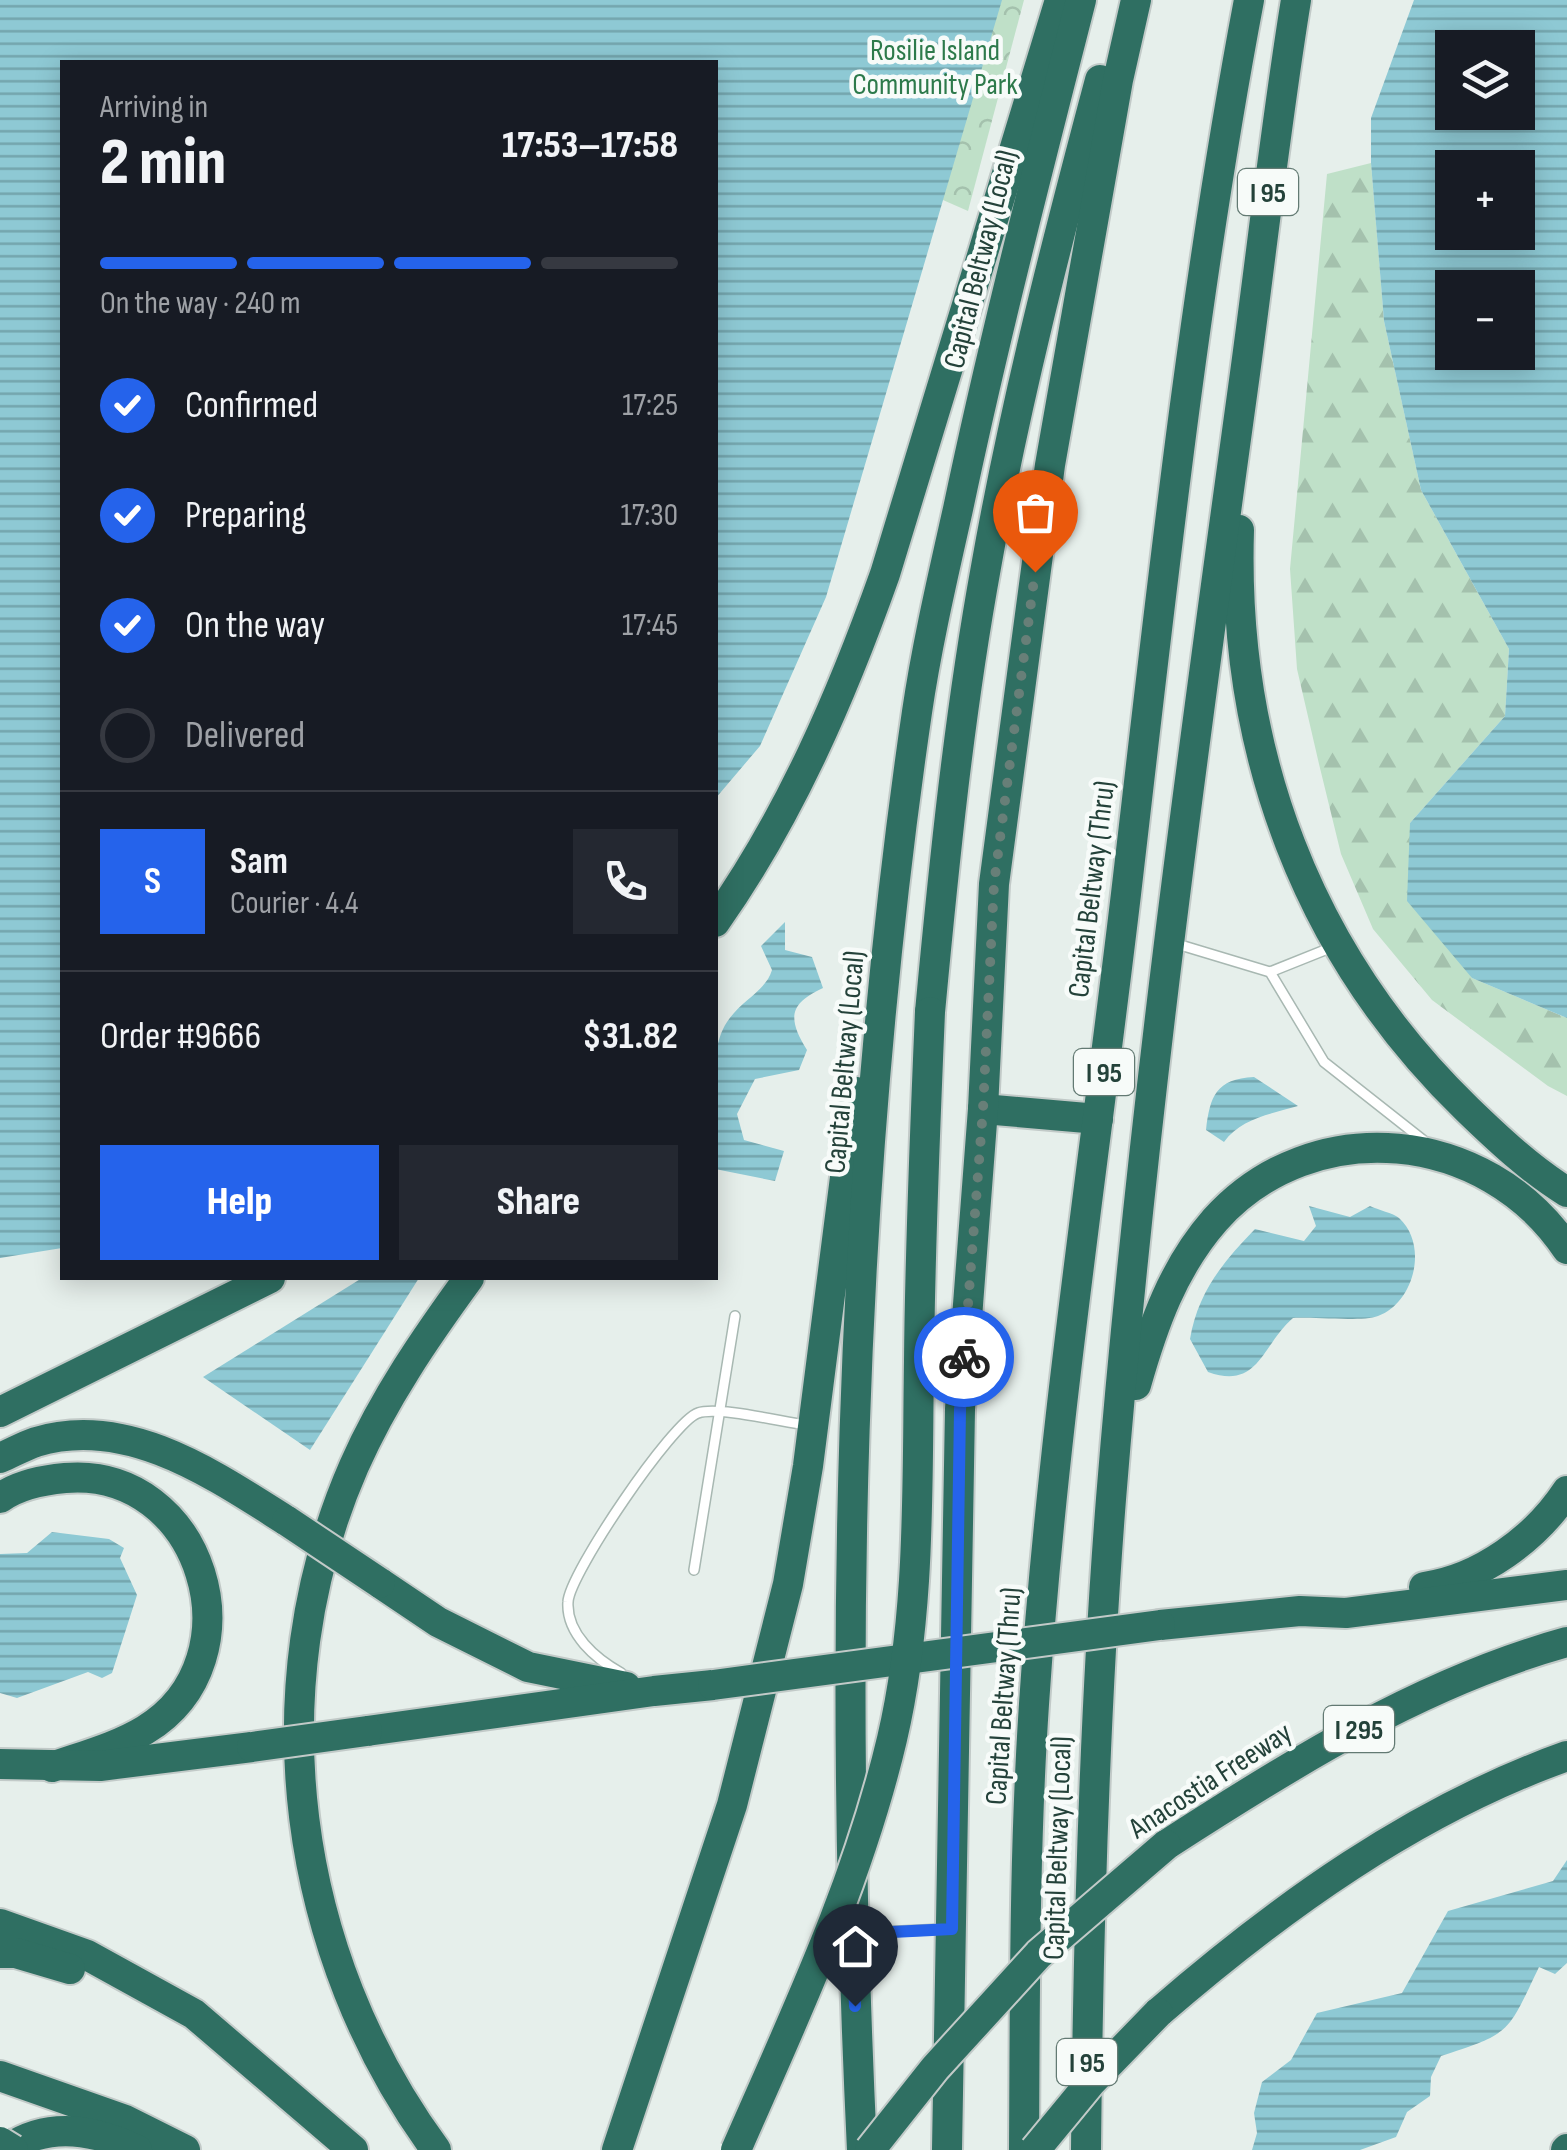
<!DOCTYPE html>
<meta charset="utf-8">
<style>
:root{--surface:#171b24;--page:#242831;--text:#f1f3f6;--muted:#9ea1a6;--line:#363941;--accent:#2563eb}
body{margin:0;font-family:"Sofia Sans Condensed",sans-serif;background:var(--page);color:var(--text);height:100vh;display:flex;flex-direction:column;font-size:38px;white-space:nowrap}
*{box-sizing:border-box;margin:0}
p{font-size:32px;color:var(--muted)}
.icon{flex:none;width:55px;height:55px;fill:none;stroke:currentColor;stroke-width:2;stroke-linecap:round;stroke-linejoin:round}
.map{position:relative;flex:1;overflow:hidden}
.panel{position:absolute;left:60px;top:60px;width:658px;height:1220px;display:flex;flex-direction:column;background:var(--surface);border-radius:0px;box-shadow:0 5px 25px #0003}
.panel>*{flex:none}
.fabs{position:absolute;left:1435px;top:30px;display:grid;gap:20px}
.fabs a{display:grid;place-items:center;width:100px;height:100px;border-radius:0px;background:var(--surface);box-shadow:0 5px 25px #0003;font-size:50px}
.pin{position:absolute;display:grid;place-items:center;width:85px;height:85px;color:#fff;margin:-102px -42px;border-radius:50% 50% 50% 0;rotate:-45deg;box-shadow:0 0 10px #0007}
.pin .icon{rotate:45deg}
.courier{position:absolute;display:grid;place-items:center;width:100px;height:100px;margin:-50px;border:8px solid #2563eb;border-radius:50%;background:#fff;color:#222;box-shadow:0 2px 12px #0007}
.overview em{font-style:normal;font-weight:800}
.overview div{display:flex;flex-direction:column-reverse}
.overview{display:flex;align-items:center;justify-content:space-between;height:170px;padding:0 40px}
h1{font-size:65px;font-weight:800;line-height:75px}
.bar{display:grid;grid-template-columns:repeat(4,1fr);gap:15px 10px;align-content:center;height:120px;padding:0 40px}
.bar i{height:12px;border-radius:8px;background:var(--line)}
.bar .current{background:var(--accent)}
.bar p{grid-column:span 4}
.line{display:flex;align-items:center;gap:25px;padding:0 40px;border-top:2px solid var(--line)}
.line div{flex:1}
.round{display:grid;place-items:center;flex:none;width:105px;height:105px;border-radius:0px;background:var(--page)}
ol{padding:0 40px;list-style:none}
li{display:flex;align-items:center;gap:30px;height:110px}
li p{margin-inline-start:auto}
li .icon{padding:10px;border-radius:50%;background:var(--accent);color:#fff;stroke-width:4}
li:last-child{color:var(--muted)}
li i{width:55px;height:55px;border:5px solid var(--line);border-radius:50%}
.cta{display:flex;gap:20px;margin-top:auto;padding:20px 40px}
.cta a{flex:1;height:115px;border-radius:0px;background:var(--accent);color:#fff;font-size:40px;font-weight:800;line-height:115px;text-align:center}
.cta a+a{background:var(--page);color:var(--text)}
.map>svg:first-child{display:block}
</style>
<div class="map">
<svg width="1567" height="2150" viewBox="0 0 1567 2150">
<defs>
<pattern id="forest-firs" width="22" height="20" patternUnits="userSpaceOnUse" patternTransform="scale(2.5)"><rect width="22" height="20" fill="#bfe0c8"/><path d="M5 1l3.5 6h-7zM16 11l3.5 6h-7z" fill="#a4c1ad"/></pattern>
<pattern id="park-crowns" width="20" height="18" patternUnits="userSpaceOnUse" patternTransform="scale(2.5)"><rect width="20" height="18" fill="#bfe0c8"/><path d="M2 6a3 3 0 1 1 6 0M12 15a3 3 0 1 1 6 0" fill="none" stroke="#a4c1ad"/></pattern>
<pattern id="water-rules" width="6" height="5" patternUnits="userSpaceOnUse" patternTransform="scale(2.5)"><rect width="6" height="5" fill="#8ec9d4"/><path d="M0 2.5h6" fill="none" stroke="#74a5ad"/></pattern>
</defs>
<rect width="100%" height="100%" fill="#e6efeb"/>
<polygon fill="url(#forest-firs)" points="1371,163 1384,321 1421,490 1509,649 1505,716 1410,823 1472,978 1567,1018 1567,1096 1548,1086 1432,1000 1373,929 1341,854 1319,764 1297,669 1290,569 1327,174"/>
<polygon fill="url(#park-crowns)" points="823,0 1024,0 968,211 927,193"/>
<g fill="url(#water-rules)" fill-rule="evenodd">
<polygon points="0,0 1002,0 826,597 760,746 715,799 715,62 62,62 62,1248 0,1258"/>
<path d="M1414,0H1567V1018L1472,978L1407,901L1410,823L1505,716L1509,649L1421,490L1384,321L1371,163V118ZM1452,48H1518V112H1452ZM1452,168H1518V232H1452ZM1452,288H1518V352H1452Z"/>
<path d="M785,922V950L812,957L823,988C788,1004 788,1019 807,1050L799,1070L755,1079L737,1114L744,1140L784,1151L775,1181L715,1169C715,1130 705,1055 727,1022C741,1000 766,991 772,970L761,946Z"/>
<path d="M1254,1077L1298,1106C1271,1114 1241,1118 1224,1142L1206,1130C1210,1096 1216,1079 1254,1077Z"/>
<path d="M1309,1206L1350,1217L1370,1206C1378,1210 1393,1213 1399,1218C1429,1245 1414,1303 1378,1316C1363,1322 1312,1317 1293,1318C1261,1346 1259,1390 1208,1372L1190,1339C1198,1292 1223,1262 1255,1229L1304,1241L1316,1226Z"/>
<polygon points="362,1278 419,1278 310,1450 203,1377"/>
<polygon points="52,1532 109,1539 124,1548 120,1558 137,1595 112,1673 102,1678 88,1672 17,1698 0,1693 0,1554 27,1553"/>
<path d="M1567,1860V1963L1555,1974L1539,1967C1507,2034 1512,2033 1441,2056L1431,2077L1430,2096L1407,2112L1396,2137L1360,2150H1252L1257,2133L1254,2113L1262,2082L1291,2060L1317,2013L1402,1993L1448,1911L1553,1881Z"/>
</g>
<g fill="none" stroke-linecap="round" stroke-linejoin="round">
<g stroke="#a8b8b2" stroke-width="12">
<g id="lane">
<polyline points="1177,944 1270,972 1324,1062 1428,1144"/>
<polyline points="1270,972 1335,946"/>
<polyline points="694,1570 735,1316"/>
<path d="M621,1673C596,1659 566,1634 568,1602C569,1574 673,1421 698,1413C718,1406 782,1422 806,1425"/>
<polyline points="859,1933 944,1929"/>
</g>
</g>
<g stroke="#c2cac8" stroke-width="34">
<g id="highway">
<path d="M1239,530C1232,751 1307,954 1467,1109C1498,1139 1530,1169 1567,1192"/>
<path d="M715,922C790,816 842,695 885,574L1060,0"/>
<path d="M930,1012C944,863 959,715 986,567C1015,403 1057,241 1100,80"/>
<polyline points="983,1109 1098,1119"/>
<path d="M1136,1385C1153,1325 1173,1268 1215,1220C1313,1111 1487,1129 1567,1249"/>
<polyline points="0,1412 270,1278"/>
<path d="M0,1458C12,1453 24,1446 36,1442C127,1414 214,1475 287,1521"/>
<path d="M0,1498C18,1485 43,1480 65,1478C202,1466 262,1659 145,1730C117,1747 83,1756 52,1767"/>
<polyline points="380,1583 438,1622 528,1667 626,1687"/>
<path d="M1424,1587C1481,1579 1536,1538 1567,1491"/>
<polyline points="1160,1625 1300,1611 1346,1613 1567,1585"/>
<polyline points="367,1731 654,1691 713,1685"/>
<polyline points="0,1764 100,1766 252,1747"/>
<path d="M1166,1845C1291,1764 1422,1682 1567,1642"/>
<polyline points="0,1924 87,1955 194,2014 353,2150"/>
<polyline points="0,1953 16,1953 70,1969"/>
<path d="M1158,2013C1279,1908 1415,1810 1567,1756"/>
<polyline points="0,2076 125,2120 185,2150"/>
<path d="M6,2150C47,2121 94,2129 137,2150"/>
<path d="M436,2150C292,1954 256,1690 354,1466C384,1398 426,1337 469,1278"/>
<polyline points="617,2150 732,1805 788,1584 808,1466 856,1092"/>
<path d="M862,2150C839,1670 847,1189 917,712C927,644 943,576 958,509C994,338 1038,169 1081,0"/>
<polyline points="947,2150 960,1409 983,1109 994,884 1050,465 1118,80 1136,0"/>
<path d="M1024,2150C1025,2002 1024,1853 1034,1704C1052,1433 1094,1164 1126,894C1161,595 1193,296 1249,0"/>
<path d="M1086,2150C1088,1932 1094,1716 1111,1499C1141,1127 1192,757 1243,388C1261,258 1275,129 1296,0"/>
<polyline points="1566,2150 1567,2149"/>
</g>
</g>
<use href="#lane" stroke="#fff" stroke-width="9"/>
<use href="#highway" stroke="#2f6f62" stroke-width="30"/>
<g stroke="#c2cac8" stroke-width="34" stroke-linecap="butt">
<g id="highway-bridge">
<polyline points="287,1521 380,1583"/>
<polyline points="713,1685 1160,1625"/>
<polyline points="252,1747 367,1731"/>
<polyline points="0,2142 13,2150"/>
<path d="M736,2150C795,2015 858,1883 892,1739C921,1615 917,1487 919,1361C920,1244 925,1128 930,1012"/>
<polyline points="870,2150 935,2068 1039,1954 1166,1845"/>
<polyline points="1035,2150 1091,2082 1158,2013"/>
</g>
</g>
<use href="#highway-bridge" stroke="#2f6f62" stroke-width="30"/>
</g>
<g fill="none" stroke-linecap="round" stroke-linejoin="round">
<polyline stroke="#687f78" stroke-width="10" stroke-dasharray="0 18" points="964,1357 983,1109 994,884 1035,572"/>
<polyline stroke="#2563eb" stroke-width="12" points="855,2006 852,1934 952,1929 960,1410 964,1357"/>
</g>
<g text-anchor="middle" stroke-width="9" stroke-linejoin="round" paint-order="stroke">
<g fill="#f7fbf9" stroke="#637a73" stroke-width="2.5">
<rect x="1238" y="169" width="60" height="46" rx="8"/>
<rect x="1074" y="1049" width="60" height="46" rx="8"/>
<rect x="1324" y="1706" width="70" height="46" rx="8"/>
<rect x="1057" y="2039" width="60" height="46" rx="8"/>
</g>
<g font-size="28" font-weight="bold" fill="#24423a">
<text x="1268" y="202">I 95</text>
<text x="1104" y="1082">I 95</text>
<text x="1359" y="1739">I 295</text>
<text x="1087" y="2072">I 95</text>
</g>
<g font-size="30" fill="#2d7a4b" stroke="#f7fbf9">
<text x="935" y="60">Rosilie Island<tspan x="935" dy="34">Community Park</tspan></text>
</g>
<g font-size="30" fill="#24423a" stroke="#f7fbf9">
<text transform="translate(980 259) rotate(-76)" y="10">Capital Beltway (Local)</text>
<text transform="translate(1091 889) rotate(-83)" y="10">Capital Beltway (Thru)</text>
<text transform="translate(844 1062) rotate(-85)" y="10">Capital Beltway (Local)</text>
<text transform="translate(1003 1696) rotate(-86)" y="10">Capital Beltway (Thru)</text>
<text transform="translate(1210 1780) rotate(-33)" y="10">Anacostia Freeway</text>
<text transform="translate(1057 1848) rotate(-88)" y="10">Capital Beltway (Local)</text>
</g>
</g>
</svg>
<div class="fabs">
<a><svg class="icon" aria-label="layers" viewBox="0 0 24 24"><path d="M12 4l9 5-9 5-9-5zM3 14l9 5 9-5"/></svg></a>
<a>+</a>
<a>−</a>
</div>
<div class="pin" style="left:1035px;top:572px;background:#ea580c"><svg class="icon" aria-label="bag" viewBox="0 0 24 24"><path d="M5 8h14l-1 12H6zM9 8a3 3 0 0 1 6 0"/></svg></div>
<div class="pin" style="left:855px;top:2006px;background:#1f2937"><svg class="icon" aria-label="home" viewBox="0 0 24 24"><path d="M3 11l9-7 9 7M6 9v11h12V9"/></svg></div>
<div class="courier" style="left:964px;top:1357px"><svg class="icon" aria-label="bike" viewBox="0 0 24 24"><circle cx="6" cy="16" r="4"/><circle cx="18" cy="16" r="4"/><path d="M6 16l4-8h5l3 8M10 8l3 8H6M13 5h3"/></svg></div>
<section class="panel">
<div class="overview"><div><h1>2 min</h1><p>Arriving in</p></div><em>17:53–17:58</em></div>
<div class="bar"><i class="current"></i><i class="current"></i><i class="current"></i><i></i><p>On the way · 240 m</p></div>
<ol>
<li><svg class="icon" aria-label="check" viewBox="0 0 24 24"><path d="M5 12l5 5 9-10"/></svg>Confirmed<p>17:25</p></li>
<li><svg class="icon" aria-label="check" viewBox="0 0 24 24"><path d="M5 12l5 5 9-10"/></svg>Preparing<p>17:30</p></li>
<li><svg class="icon" aria-label="check" viewBox="0 0 24 24"><path d="M5 12l5 5 9-10"/></svg>On the way<p>17:45</p></li>
<li><i></i>Delivered</li>
</ol>
<div class="line" style="height:180px"><b class="round" style="background:var(--accent);color:#fff">S</b><div><b>Sam</b><p>Courier · 4.4</p></div><a class="round"><svg class="icon" aria-label="phone" viewBox="0 0 24 24"><path d="M5 4h4l2 5-3 2q2 4 5 5l2-3 5 2v4C11 20 4 13 5 4z"/></svg></a></div>
<div class="line" style="height:130px"><div>Order #9666</div><b>$31.82</b></div>
<div class="cta"><a>Help</a><a>Share</a></div>
</section>
</div>
